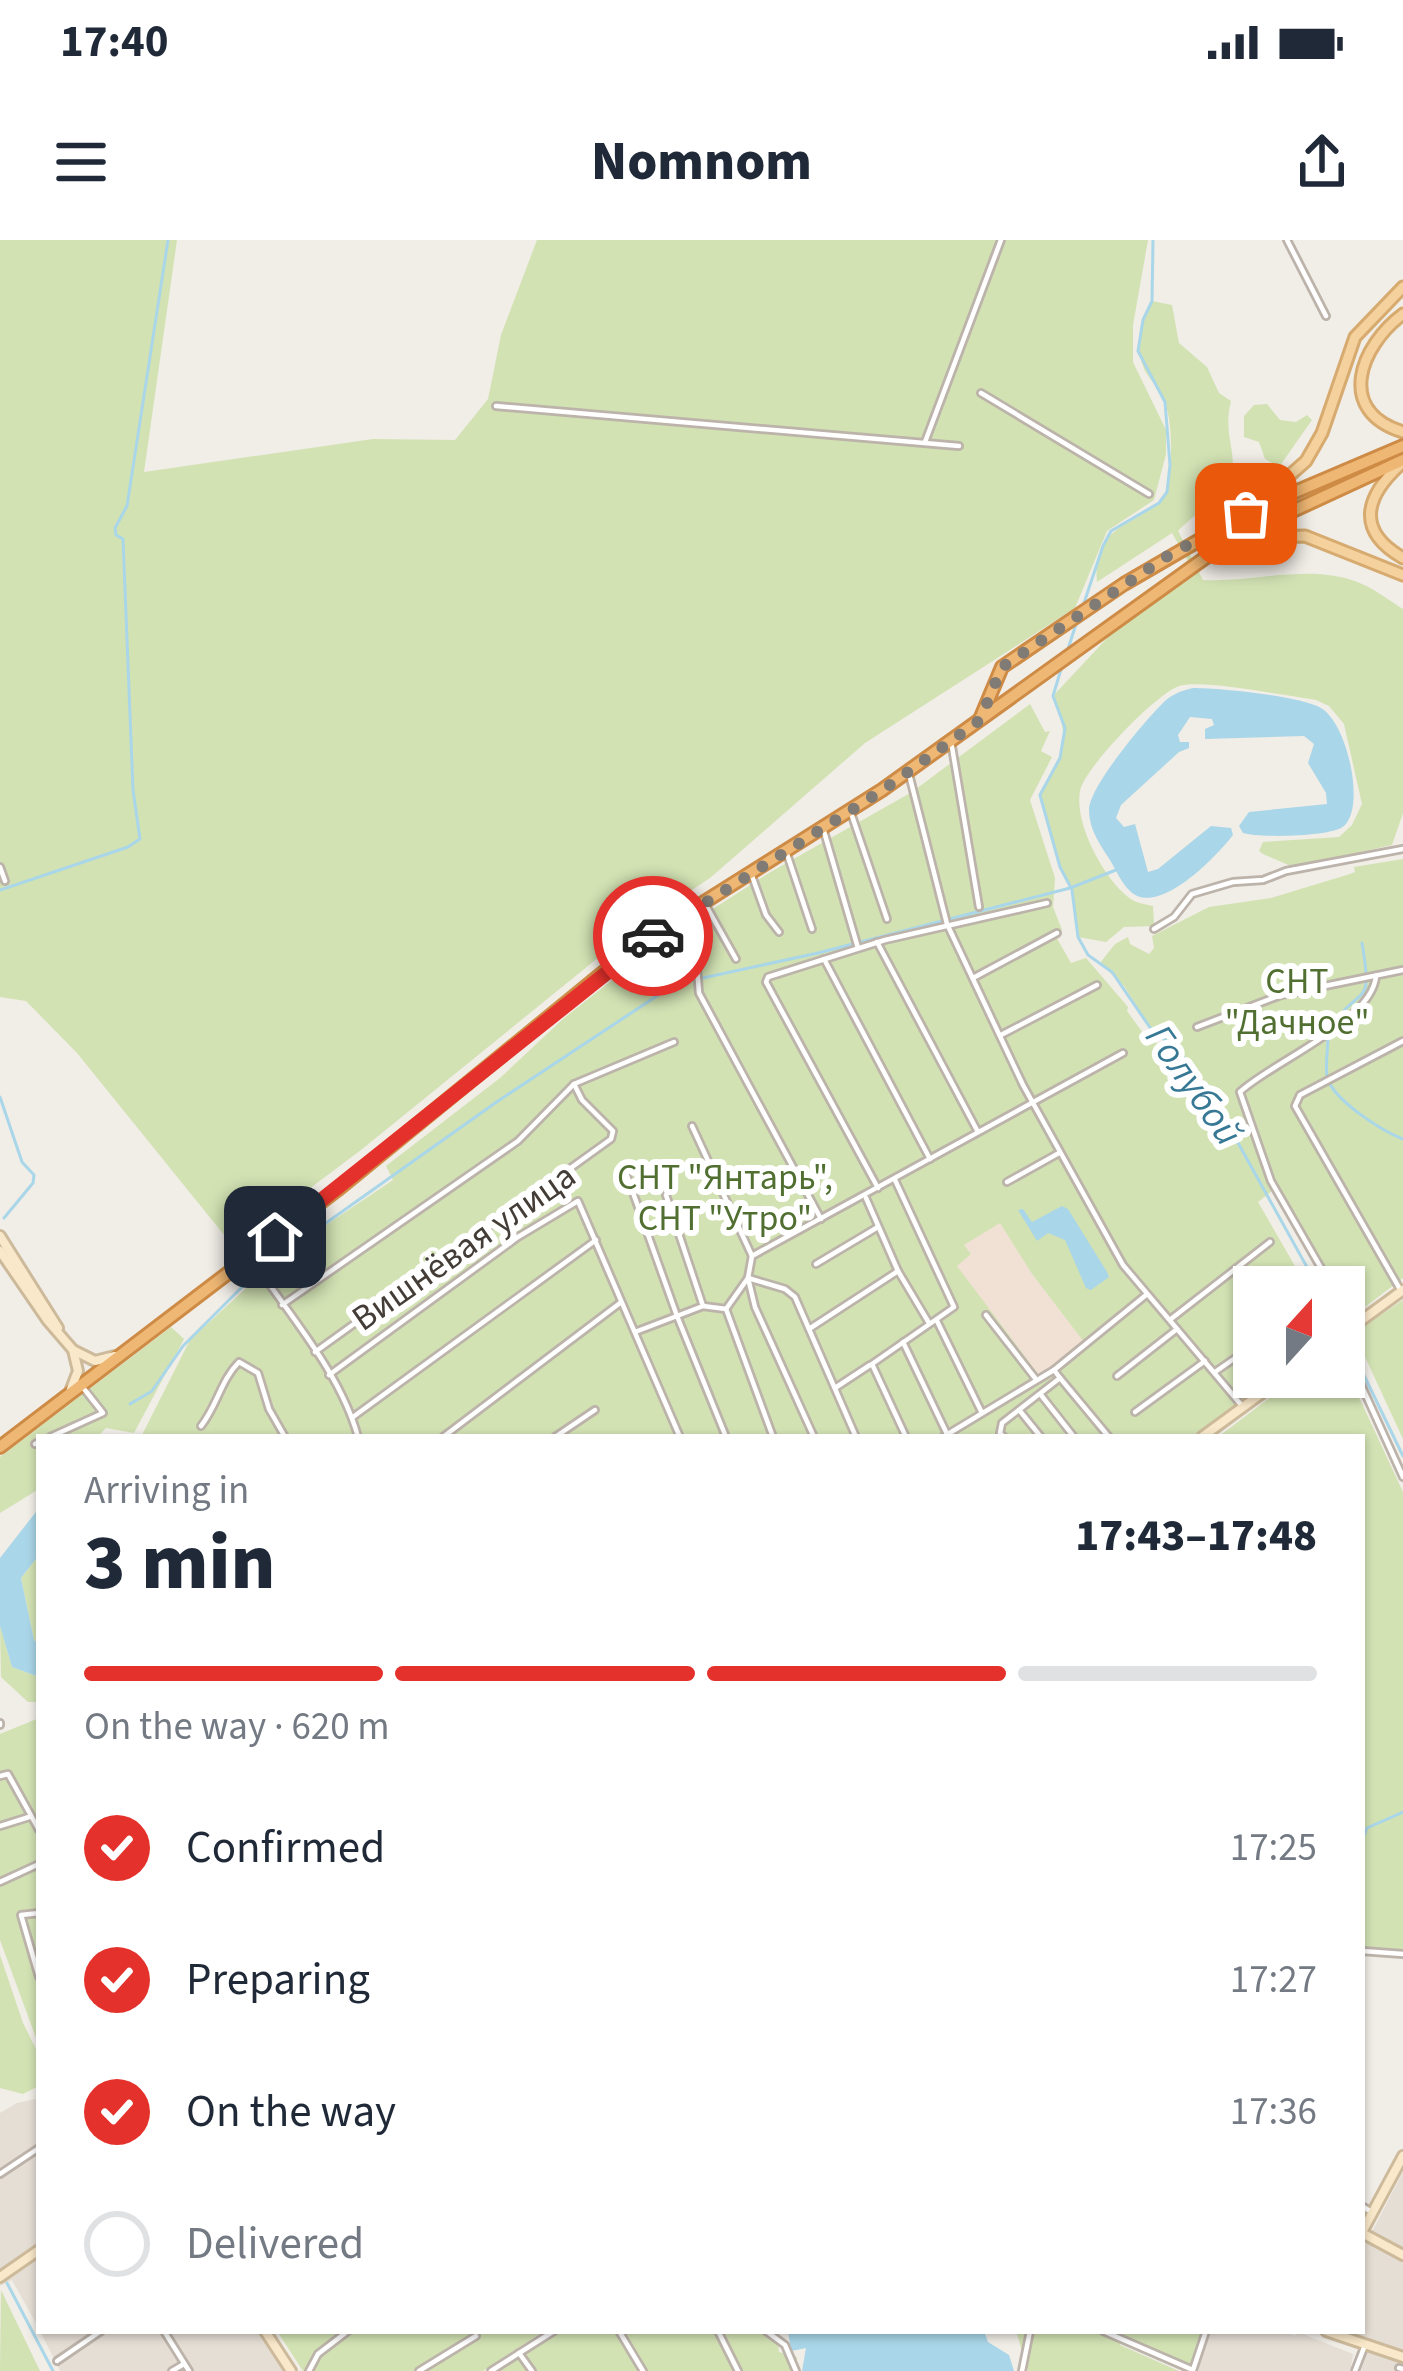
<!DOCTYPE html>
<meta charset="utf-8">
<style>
:root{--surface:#fff;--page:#f6f6f7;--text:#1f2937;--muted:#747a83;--line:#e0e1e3;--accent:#e4312b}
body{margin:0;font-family:"Source Sans 3",sans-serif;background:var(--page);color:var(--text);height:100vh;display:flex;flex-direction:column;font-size:45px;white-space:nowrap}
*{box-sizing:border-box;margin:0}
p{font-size:39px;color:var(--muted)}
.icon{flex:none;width:66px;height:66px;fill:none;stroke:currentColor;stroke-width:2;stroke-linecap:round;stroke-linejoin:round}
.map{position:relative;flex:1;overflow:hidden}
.drawer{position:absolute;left:36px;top:1194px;width:1329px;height:900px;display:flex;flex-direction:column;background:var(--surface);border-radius:0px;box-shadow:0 3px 9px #0004}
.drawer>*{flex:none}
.needle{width:78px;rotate:21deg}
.tools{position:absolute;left:1233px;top:1026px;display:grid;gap:24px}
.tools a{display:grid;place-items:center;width:132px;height:132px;border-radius:0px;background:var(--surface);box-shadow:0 3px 9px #0004;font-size:60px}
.pin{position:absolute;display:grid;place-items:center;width:102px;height:102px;color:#fff;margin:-51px;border-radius:24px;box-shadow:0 6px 18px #0006}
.courier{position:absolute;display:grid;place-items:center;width:120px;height:120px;margin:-60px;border:9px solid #e4312b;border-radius:50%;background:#fff;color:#222;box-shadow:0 3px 15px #0007}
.summary em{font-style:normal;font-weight:800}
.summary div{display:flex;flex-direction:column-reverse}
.summary{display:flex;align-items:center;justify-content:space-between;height:204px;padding:0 48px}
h1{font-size:78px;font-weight:800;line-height:90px}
.bar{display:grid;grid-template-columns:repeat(4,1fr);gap:18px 12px;align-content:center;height:144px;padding:0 48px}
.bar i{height:15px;border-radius:9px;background:var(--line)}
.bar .active{background:var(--accent)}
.bar p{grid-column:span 4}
ol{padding:0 48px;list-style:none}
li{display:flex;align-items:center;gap:36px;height:132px}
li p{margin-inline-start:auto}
li .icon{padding:12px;border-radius:50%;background:var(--accent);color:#fff;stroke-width:4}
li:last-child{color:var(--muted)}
li i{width:66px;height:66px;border:6px solid var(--line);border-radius:50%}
.status{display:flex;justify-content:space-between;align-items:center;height:84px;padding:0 60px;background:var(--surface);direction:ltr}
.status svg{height:33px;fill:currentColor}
header{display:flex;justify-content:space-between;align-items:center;height:156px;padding:0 48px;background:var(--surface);font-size:54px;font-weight:800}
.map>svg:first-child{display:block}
</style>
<div class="status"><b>17:40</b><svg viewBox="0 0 49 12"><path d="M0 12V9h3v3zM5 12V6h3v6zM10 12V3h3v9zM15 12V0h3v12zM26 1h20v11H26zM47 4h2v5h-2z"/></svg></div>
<header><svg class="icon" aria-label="menu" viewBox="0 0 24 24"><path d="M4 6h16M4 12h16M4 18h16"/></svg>Nomnom<svg class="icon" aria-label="share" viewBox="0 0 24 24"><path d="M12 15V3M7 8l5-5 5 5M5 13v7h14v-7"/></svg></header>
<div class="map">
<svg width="1403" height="2131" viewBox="0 0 1403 2131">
<rect width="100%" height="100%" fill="#f1ede7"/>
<g fill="#e5ded5">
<polygon points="39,1858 39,2089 12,2040 0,2046 0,1873 17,1863"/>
<polygon points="1403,1932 1403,2131 1361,2131 1371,2101 1355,2091 1362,2091 1362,2011"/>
<polygon points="40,2091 257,2091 283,2131 60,2131"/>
<polygon points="1210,2091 1283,2091 1295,2096 1298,2092 1353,2114 1351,2127 1349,2131 1197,2131"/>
</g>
<polygon fill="#f1e1d4" points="1000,982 1032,1034 1085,1103 1039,1135 956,1026 971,1014 964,1005"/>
<g fill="#d2e2b3" fill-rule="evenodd">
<polygon points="0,0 177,0 144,232 373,199 455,200 488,159 501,95 537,0 1148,0 1133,85 1133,122 1166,190 1166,214 1154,260 1107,291 1075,368 865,503 710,638 636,687 361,910 233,1006 77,813 26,761 0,757"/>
<path d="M1152,61L1172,65L1179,103L1207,127L1219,153L1231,161C1223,192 1236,211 1232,231C1227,254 1194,274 1178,291L1203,340C1255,343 1312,322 1362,344C1376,350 1390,361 1403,369V573L1392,605L1293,627L1263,614L1259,611L1263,602L1339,597L1352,585L1362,564L1344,484L1329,466L1316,460C1287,456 1203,439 1179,446C1157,453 1084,528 1080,551C1074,583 1103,637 1128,657C1135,663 1144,664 1153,666L1154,686L1124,687L1106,702L1078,697L1072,648L1060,626L1040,555C1065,514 1071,502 1053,456L1110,395L1194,331L1172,293L1097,342C1090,273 1160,286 1168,245C1172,222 1173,185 1165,162C1161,151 1151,141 1145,131C1134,108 1140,82 1152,61Z"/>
<polygon points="1267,164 1280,180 1296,182 1307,175 1312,180 1279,227 1265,219 1259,202 1244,197 1244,176 1254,165"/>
<path d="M1030,464L1045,492L1050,491L1041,511L1052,517L1030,560L1055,638L1053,667L1062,690L1055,695L1071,723L1086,718L1128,767L1127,771L1148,800L1152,799L1199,844L1178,810L1151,789L1124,746L1100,723L1115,704L1128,697L1130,704L1149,714L1154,708L1152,696L1209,667L1271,658L1350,634L1355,632L1354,627L1403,619V1038L1348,1080L1344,1073V1047H1330L1272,951L1258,962L1307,1047H1254V1137H1274L1192,1197H141L190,1100L283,1014L393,940L386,926L500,838L563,779L655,706L769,633L912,552ZM1000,983L1032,1034L1084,1102L1039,1135L957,1026L971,1014L964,1005Z"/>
<polygon points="1403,1060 1403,1199 1354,1093"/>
<polygon points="171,1087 184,1099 134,1193 106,1188 97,1197 39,1197 39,1249 0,1273 0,1217"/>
<polygon points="1344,1125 1403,1252 1403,1714 1362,1712 1362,1197 1218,1197 1297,1137 1344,1137"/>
<polygon points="39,1315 39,1405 34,1400 21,1338"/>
<polygon points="0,1386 12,1427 39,1437 39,1462 28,1462 1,1437"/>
<polygon points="39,1478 39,1806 0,1700 0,1494"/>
<polygon points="0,1715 23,1783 39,1815 39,1846 23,1854 0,1848"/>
<polygon points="1,2050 40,2131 0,2131"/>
<polygon points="277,2091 544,2091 483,2131 303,2131"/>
<polygon points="558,2091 777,2091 779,2112 797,2117 797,2131 494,2131"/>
<polygon points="1016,2091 1203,2091 1189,2128 1121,2100 1120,2105 1179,2131 1028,2131"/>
</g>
<g fill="#a9d6e8">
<path d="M1193,448C1220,448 1300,456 1321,468C1347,483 1366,566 1344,586C1332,597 1259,598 1243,593L1239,586L1249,572L1327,564L1326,553L1308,523L1314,504L1304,496L1205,499V489L1214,485L1212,479L1190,477L1178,495L1180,502H1189V508L1179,512L1121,565L1116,578L1124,587L1135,584L1148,632L1158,629L1211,586L1231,588L1233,595C1216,617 1158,678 1130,651C1122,644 1116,630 1110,620C1100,605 1089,589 1089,570C1089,547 1144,482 1161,465C1170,455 1180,451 1193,448Z"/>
<polygon points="1062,966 1068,969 1107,1032 1109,1037 1091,1050 1086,1048 1065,1000 1048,993 1037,1001 1018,970 1023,969 1032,982"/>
<polygon points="39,1268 39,1315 21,1338 34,1400 39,1405 39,1437 12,1427 0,1386 0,1318"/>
<polygon points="788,2091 984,2091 988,2102 1009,2115 1014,2131 802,2131 806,2108 791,2111"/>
</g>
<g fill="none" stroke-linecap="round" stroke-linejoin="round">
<g stroke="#a9d6e8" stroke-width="3">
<polyline points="1083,366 1103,306 1111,291 1159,263 1167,252 1170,225 1165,162 1138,111 1143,80 1152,61 1153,0"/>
<polyline points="1067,412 1077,381"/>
<polyline points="1062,426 1053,456 1065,488 1060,518 1040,555 1060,627 1070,646"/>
<polyline points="0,650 128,607 140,599 133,550 123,299 116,295 115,288 127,266 168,0"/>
<polyline points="1072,650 1078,697 1088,715 1112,732 1151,789 1178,810 1212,856 1318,1047"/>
<path d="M1331,787C1360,742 1374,772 1362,703"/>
<path d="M1328,797C1328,809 1325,825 1327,837C1333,860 1382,891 1403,899"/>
<polyline points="0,857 22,922 34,935 33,943 4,978"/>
<polyline points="264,1027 498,861 675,744 818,713 1070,648 1116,630"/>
<polyline points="1345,1096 1403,1216"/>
<polyline points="130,1164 152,1151 183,1106 255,1034"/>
<polyline points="1362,1600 1367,1588 1403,1572"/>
<polyline points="7,2043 53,2131"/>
</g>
<g stroke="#bcb3aa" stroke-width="10">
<g id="street">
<polyline points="1287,0 1326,76"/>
<polyline points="981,153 1149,254"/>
<polyline points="496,166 959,206"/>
<polyline points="925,202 1001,0"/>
<polyline points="951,501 979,667"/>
<polyline points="909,534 947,684 1023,845 1123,1025 1243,1167"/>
<polyline points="850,570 887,679"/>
<polyline points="823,588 858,708"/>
<polyline points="787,614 812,689"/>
<polyline points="0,627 5,641"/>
<polyline points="751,633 766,675 779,692"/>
<polyline points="704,662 736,719"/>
<polyline points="673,687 697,727 699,753 821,979"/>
<polyline points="1154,689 1174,677 1192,654 1233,642 1263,640 1286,631 1403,609"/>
<polyline points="877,702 978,892"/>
<polyline points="824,719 930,919"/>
<polyline points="973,738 1057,693"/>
<polyline points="1197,787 1281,755 1403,730"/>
<polyline points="1001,795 1097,745"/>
<polyline points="692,886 752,1016"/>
<polyline points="626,933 677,1076 703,1066 666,955"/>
<polyline points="895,940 954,1067 872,1124 906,1197"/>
<polyline points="1007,942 1059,913"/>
<polyline points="878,948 766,742 768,737 885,700 1047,663"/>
<path d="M250,1016C287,1073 340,1131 358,1197"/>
<polyline points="816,1024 878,987"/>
<polyline points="898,1031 929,1083"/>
<polyline points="748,1038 785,1049 795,1057 856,1197"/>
<polyline points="748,1038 755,1067 814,1197"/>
<path d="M1332,1047L1271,941L1240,852C1272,822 1372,782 1376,736"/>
<polyline points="1401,1051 1295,866 1300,855 1403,801"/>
<polyline points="282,1065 518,901 574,844 674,802"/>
<polyline points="703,1066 726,1069 748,1038 752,1016 1123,813"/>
<polyline points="726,1069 773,1197"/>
<polyline points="1344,1072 1351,1088"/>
<polyline points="986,1075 1035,1138"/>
<polyline points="1171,1079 1270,1002"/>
<polyline points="937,1081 982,1173"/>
<polyline points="809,1089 898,1031 866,958"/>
<polyline points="635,1092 677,1076 726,1197"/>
<polyline points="903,1102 947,1194"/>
<polyline points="1344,1107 1403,1237"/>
<polyline points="315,1112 611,899 613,891 582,860 574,844"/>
<polyline points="1215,1132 1254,1105"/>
<polyline points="329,1135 518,997 578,961 680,1197"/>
<polyline points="1117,1136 1177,1089"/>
<polyline points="1060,1138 1109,1197"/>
<polyline points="835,1148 870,1125"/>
<polyline points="1041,1155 1074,1197"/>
<polyline points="1020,1171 1041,1197"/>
<polyline points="1135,1172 1205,1121"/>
<polyline points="353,1177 596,1000"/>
<path d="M201,1186C217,1166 221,1140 239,1122L258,1133L269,1169L285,1197"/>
<polyline points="50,1197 103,1173 81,1145"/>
<polyline points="443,1197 620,1063"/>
<polyline points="555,1197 595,1170"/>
<polyline points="943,1197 1054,1130 1146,1055"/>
<polyline points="1004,1197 1000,1193 1002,1183 1060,1138 1054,1130"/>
<polyline points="35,1204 39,1202"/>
<polyline points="0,1483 0,1485"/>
<polyline points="0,1536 8,1534 39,1590"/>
<polyline points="0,1586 29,1577"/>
<polyline points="0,1642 39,1624"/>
<polyline points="39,1673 21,1675 39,1737"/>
<polyline points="1362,1711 1403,1714"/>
<polyline points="0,1934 39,1908"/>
<polyline points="1362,1966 1373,1973"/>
<polyline points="164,2091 189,2131"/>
<polyline points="619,2091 643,2131"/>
<polyline points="718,2091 738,2131"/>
<polyline points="766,2091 785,2105 796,2131"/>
<polyline points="1103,2091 1193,2130 1206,2091"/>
<polyline points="519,2113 532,2131"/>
<polyline points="57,2121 101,2091"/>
<polyline points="1399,2128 1403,2129"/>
<polyline points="172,2131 184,2124"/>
<polyline points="309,2131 318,2114 348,2091"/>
<polyline points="419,2131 476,2096"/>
<polyline points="491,2131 554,2091"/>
<polyline points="1022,2131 1030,2091"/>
<polyline points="1355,2131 1365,2105"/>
</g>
</g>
<g stroke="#cdba9b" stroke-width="14">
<g id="secondary">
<polyline points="0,996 58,1088"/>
<polyline points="0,1011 48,1081 73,1110 78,1131 71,1149"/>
<polyline points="1344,1093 1403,1050"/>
<polyline points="73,1110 95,1121 115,1116"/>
<polyline points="1202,1197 1284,1137"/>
<polyline points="1362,1992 1403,1916"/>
<polyline points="1362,1993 1403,2015"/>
<polyline points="0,2037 39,2010"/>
<polyline points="265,2091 291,2131"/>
<polyline points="1326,2091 1403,2117"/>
</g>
</g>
<g stroke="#d7ab6f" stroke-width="15">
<g id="primary">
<path d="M1403,74C1360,106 1335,171 1403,192"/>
<path d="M1402,223C1366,255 1354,290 1403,318"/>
<polyline points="1256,265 1306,221 1322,193 1355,97 1403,47"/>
<polyline points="1241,298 1305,296 1403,335"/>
</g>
</g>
<g stroke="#cd8b45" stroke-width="16">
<g id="highway">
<polyline points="981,477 1002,427 1124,344 1246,273 1403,206"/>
<polyline points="0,1207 337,950 621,718 671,683 882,550 1230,300 1403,220"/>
</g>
</g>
<use href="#street" stroke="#fff" stroke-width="4.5"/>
<use href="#secondary" stroke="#f9e8c9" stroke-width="8"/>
<use href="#primary" stroke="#f4d19d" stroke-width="9"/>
<use href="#highway" stroke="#efb774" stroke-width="10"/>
</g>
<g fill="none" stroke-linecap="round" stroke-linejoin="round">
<polyline stroke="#817b75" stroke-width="12" stroke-dasharray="0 21.6" points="653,696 883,550 980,480 1002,427 1169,315 1246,274"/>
<polyline stroke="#e4312b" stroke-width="15" points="275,997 653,696"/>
</g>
<g text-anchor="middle" stroke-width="12" stroke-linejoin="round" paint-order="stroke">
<g font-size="36" fill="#506f30" stroke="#fff">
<text x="1297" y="753">СНТ<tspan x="1297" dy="41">"Дачное"</tspan></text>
<text x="725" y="949">СНТ "Янтарь",<tspan x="725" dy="41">СНТ "Утро"</tspan></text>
</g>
<g font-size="36" fill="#443d37" stroke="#fff">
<text transform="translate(463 1006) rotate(-35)" y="13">Вишнёвая улица</text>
</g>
<g font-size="39" font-style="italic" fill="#377995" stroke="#fff">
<text transform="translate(1195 844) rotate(55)" y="14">Голубой</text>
</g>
</g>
</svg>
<div class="tools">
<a><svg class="needle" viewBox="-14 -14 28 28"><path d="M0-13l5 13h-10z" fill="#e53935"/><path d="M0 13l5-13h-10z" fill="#747a83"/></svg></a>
</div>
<div class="pin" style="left:1246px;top:274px;background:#ea580c"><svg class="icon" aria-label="bag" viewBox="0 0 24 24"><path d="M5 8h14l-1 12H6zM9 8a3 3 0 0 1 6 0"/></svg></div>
<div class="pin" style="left:275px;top:997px;background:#1f2937"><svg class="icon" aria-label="home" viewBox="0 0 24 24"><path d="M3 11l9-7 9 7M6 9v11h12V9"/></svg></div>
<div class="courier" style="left:653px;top:696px"><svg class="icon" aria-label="car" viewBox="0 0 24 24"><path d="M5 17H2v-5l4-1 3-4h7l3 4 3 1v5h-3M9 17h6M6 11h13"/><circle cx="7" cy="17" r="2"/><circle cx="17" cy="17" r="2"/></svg></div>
<section class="drawer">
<div class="summary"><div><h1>3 min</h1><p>Arriving in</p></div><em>17:43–17:48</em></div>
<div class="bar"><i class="active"></i><i class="active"></i><i class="active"></i><i></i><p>On the way · 620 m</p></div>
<ol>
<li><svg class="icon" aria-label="check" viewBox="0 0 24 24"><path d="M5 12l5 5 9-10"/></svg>Confirmed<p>17:25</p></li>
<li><svg class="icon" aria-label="check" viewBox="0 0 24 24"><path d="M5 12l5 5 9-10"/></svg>Preparing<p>17:27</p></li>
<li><svg class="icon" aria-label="check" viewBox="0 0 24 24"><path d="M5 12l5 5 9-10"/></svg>On the way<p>17:36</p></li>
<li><i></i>Delivered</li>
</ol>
</section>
</div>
